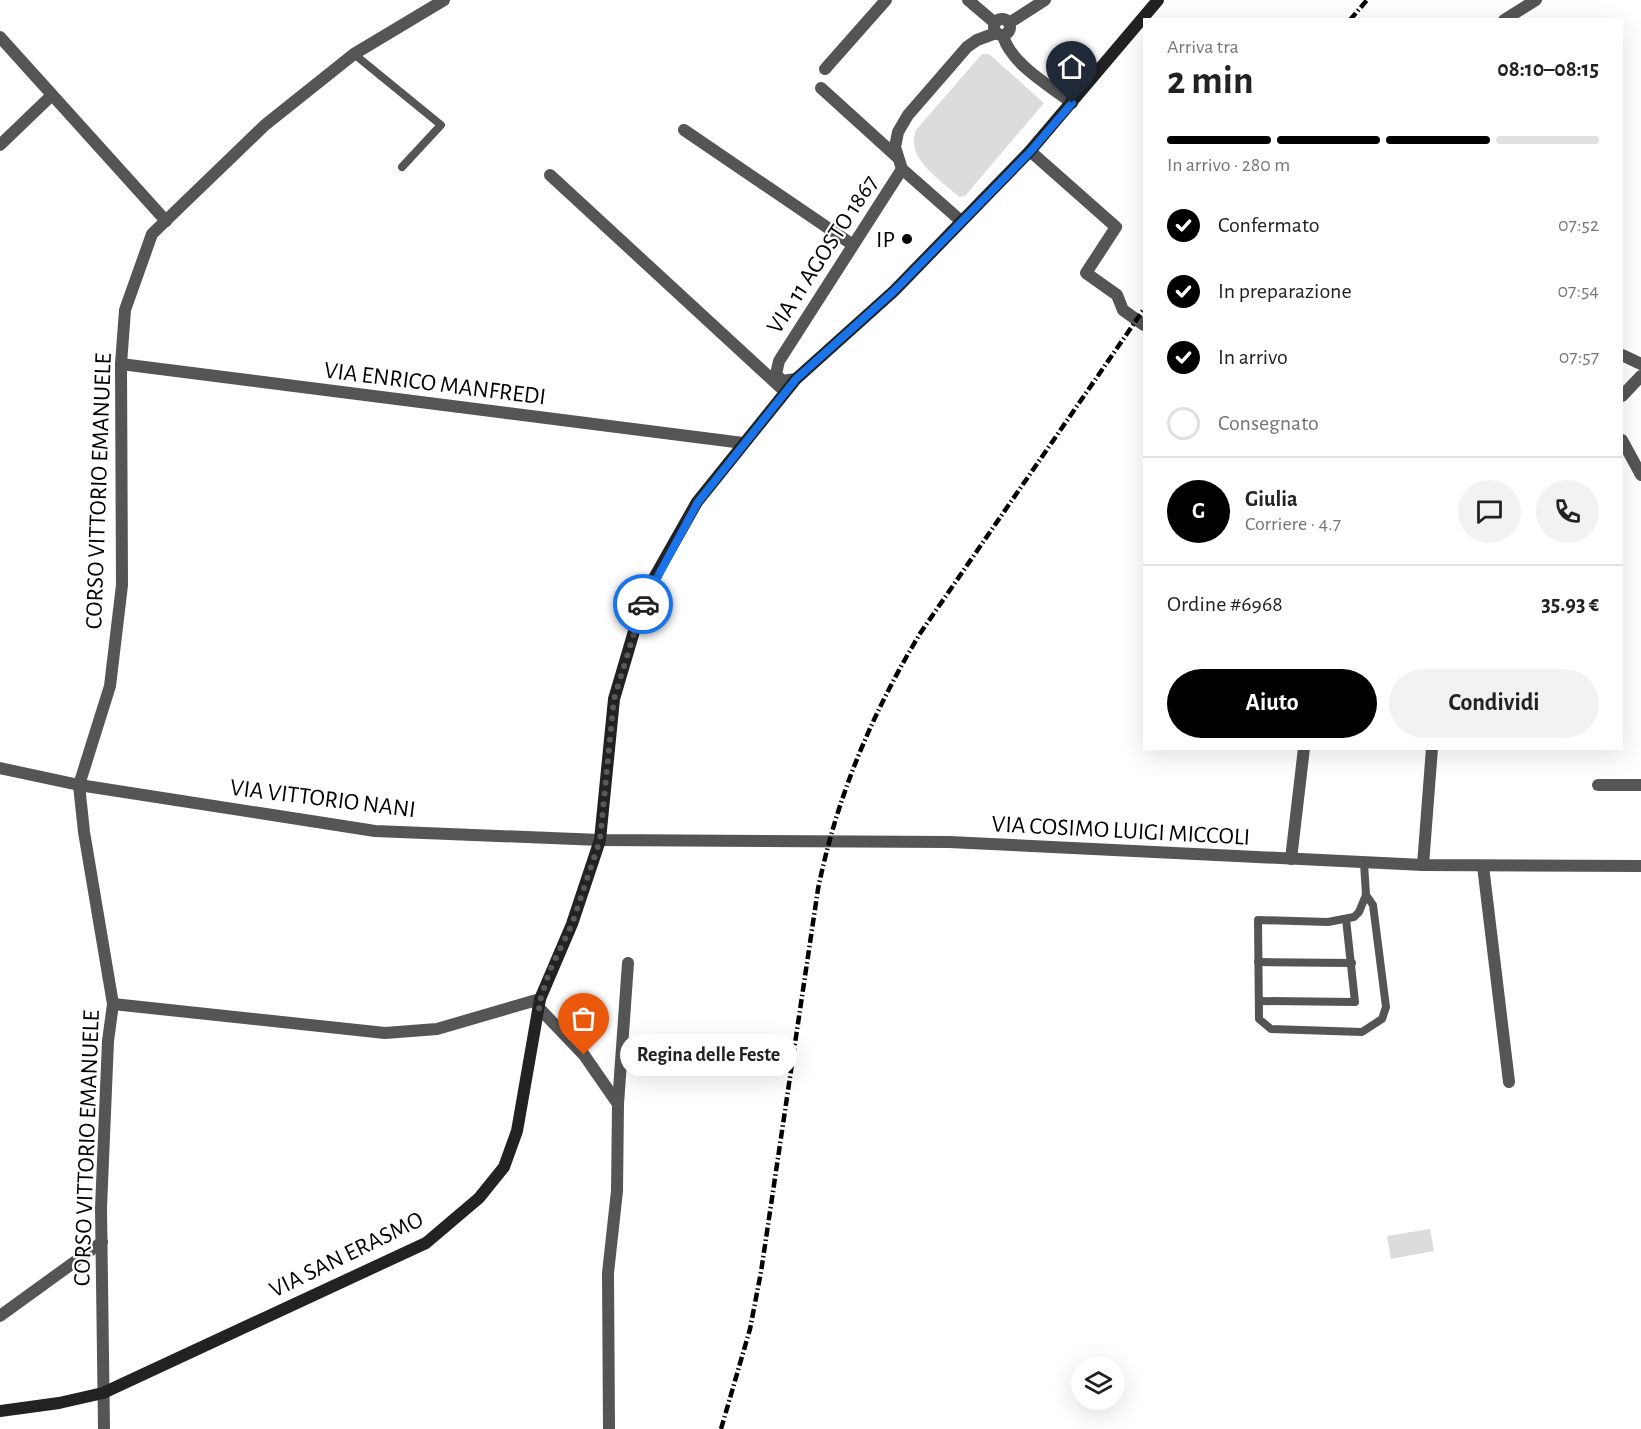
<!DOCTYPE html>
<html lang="it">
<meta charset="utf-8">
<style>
:root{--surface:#fff;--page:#f2f2f2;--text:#222;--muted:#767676;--line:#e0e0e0;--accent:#000}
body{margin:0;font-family:"Alegreya Sans",sans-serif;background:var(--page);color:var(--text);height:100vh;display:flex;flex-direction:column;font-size:22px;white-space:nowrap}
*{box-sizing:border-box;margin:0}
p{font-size:20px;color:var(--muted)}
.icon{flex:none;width:33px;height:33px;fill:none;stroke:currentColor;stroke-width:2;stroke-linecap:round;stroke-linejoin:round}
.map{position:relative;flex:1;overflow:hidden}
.panel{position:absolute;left:1143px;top:18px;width:480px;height:732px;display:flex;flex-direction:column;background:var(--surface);border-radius:0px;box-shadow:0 6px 24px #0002}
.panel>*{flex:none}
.controls{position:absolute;left:1071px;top:1356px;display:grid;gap:12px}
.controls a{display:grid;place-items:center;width:54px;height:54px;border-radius:50%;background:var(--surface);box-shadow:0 6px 24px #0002;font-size:30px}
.pin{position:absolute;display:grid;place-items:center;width:51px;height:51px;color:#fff;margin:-62px -26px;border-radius:50% 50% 50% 0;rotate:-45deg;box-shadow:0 0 6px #0007}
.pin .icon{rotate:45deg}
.courier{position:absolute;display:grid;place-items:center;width:60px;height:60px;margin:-30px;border:4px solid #1a73e8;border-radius:50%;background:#fff;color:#222;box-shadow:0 2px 8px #0007}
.bubble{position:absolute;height:42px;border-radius:21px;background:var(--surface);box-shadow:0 6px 24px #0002;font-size:20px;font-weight:700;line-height:42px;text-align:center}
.overview em{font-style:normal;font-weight:700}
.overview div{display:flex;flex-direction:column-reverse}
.overview{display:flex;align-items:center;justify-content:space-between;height:102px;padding:0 24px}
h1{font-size:39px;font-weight:700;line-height:45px}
.bar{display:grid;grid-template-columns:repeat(4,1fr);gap:9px 6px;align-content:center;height:72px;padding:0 24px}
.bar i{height:8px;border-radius:4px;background:var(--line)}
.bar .selected{background:var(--accent)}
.bar p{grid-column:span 4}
.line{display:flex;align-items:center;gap:15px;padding:0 24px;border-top:2px solid var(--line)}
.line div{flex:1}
.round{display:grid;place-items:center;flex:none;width:63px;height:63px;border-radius:32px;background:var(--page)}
ol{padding:0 24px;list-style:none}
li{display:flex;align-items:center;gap:18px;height:66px}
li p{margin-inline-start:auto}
li .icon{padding:6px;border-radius:50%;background:var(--accent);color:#fff;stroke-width:4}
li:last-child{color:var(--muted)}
li i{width:33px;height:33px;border:3px solid var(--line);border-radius:50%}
.action{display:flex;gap:12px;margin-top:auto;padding:12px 24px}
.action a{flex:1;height:69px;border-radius:36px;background:var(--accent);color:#fff;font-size:24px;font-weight:700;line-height:69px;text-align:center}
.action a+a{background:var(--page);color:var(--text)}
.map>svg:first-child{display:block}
</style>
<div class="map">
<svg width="1641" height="1429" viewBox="0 0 1641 1429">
<rect width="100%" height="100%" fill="#fff"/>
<g fill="#dcdcdc">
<path d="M982,54H989L1044,103L965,196L959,197C940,179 905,159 916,130Z"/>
<polygon points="1430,1229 1434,1251 1391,1259 1387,1236"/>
</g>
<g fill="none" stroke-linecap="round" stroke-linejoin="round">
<g stroke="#555" stroke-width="8">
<polyline points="354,54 441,125 402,167"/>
<polyline points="1364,863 1366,895 1359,912 1354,917 1328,922 1258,920 1259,1019 1271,1029 1362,1032 1382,1019 1386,1007 1373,905 1366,895"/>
<polyline points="1258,962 1352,963"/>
<polyline points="1259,1001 1355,1002 1346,919"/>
</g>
<g stroke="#555" stroke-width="12">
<polyline points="968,0 995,23"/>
<circle cx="1002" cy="27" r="8"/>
<polyline points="1504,20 1536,0"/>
<polyline points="1009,23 1045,0"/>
<path d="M1003,36C1012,65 1049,85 1072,103"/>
<polyline points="0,37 166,221"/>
<polyline points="825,69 886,0"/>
<polyline points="821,88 896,156"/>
<polyline points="684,130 853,245"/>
<polyline points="0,145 52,95"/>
<polyline points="1030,151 1116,227 1086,273 1117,295 1123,310 1144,325"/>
<polyline points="902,169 961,221"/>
<polyline points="550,175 780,387"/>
<polyline points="1622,355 1641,364"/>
<polyline points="121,364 743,443"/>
<polyline points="796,379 782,381 776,374 779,361 902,169 895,147 898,132 908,115 967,47 977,40 996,33"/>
<polyline points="1622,396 1641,376"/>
<polyline points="1622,440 1641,475"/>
<polyline points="0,768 79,785 375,831 600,840 949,842 1423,865 1641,866"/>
<polyline points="1598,785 1641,785"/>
<polyline points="1291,859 1304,748"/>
<polyline points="1423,865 1432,748"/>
<polyline points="1483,866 1509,1082"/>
<polyline points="113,1004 385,1033 437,1029 540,999"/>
<polyline points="538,1007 584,1055 618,1104 617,1191 608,1273 609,1429"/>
<polyline points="618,1104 628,963"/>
<polyline points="0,1316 102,1242"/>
<polyline points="104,1429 101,1208 108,1041 113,1004 84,832 79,785 110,686 122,585 121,364 125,310 152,234 182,205 265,125 354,54 444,0"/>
</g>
<polyline stroke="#222" stroke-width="12" points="0,1411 59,1403 103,1393 426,1243 479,1198 504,1167 517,1131 540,999 572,924 600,840 614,699 645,594 697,502 796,379 894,291 1030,151 1158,0"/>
<g stroke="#000" stroke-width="4.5" stroke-dasharray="9 3 1.5 3" stroke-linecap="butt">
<polyline points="1350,20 1367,0"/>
<path d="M721,1429L750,1329L761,1272L818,889C837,796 872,713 921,632L1144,309"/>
</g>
</g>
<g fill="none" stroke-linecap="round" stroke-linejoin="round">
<polyline stroke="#595959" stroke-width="6" stroke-dasharray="0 10.8" points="584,1055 538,1007 550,970 572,924 600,840 614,699 643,604"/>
<polyline stroke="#1a73e8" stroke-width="8" points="643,604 698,502 796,379 894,291 1030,152 1072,103"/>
</g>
<circle fill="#000" stroke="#fff" stroke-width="2" cx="907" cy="239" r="6"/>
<g text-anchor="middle" stroke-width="4.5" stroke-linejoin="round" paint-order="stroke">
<g font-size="24" fill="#000" stroke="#fff" text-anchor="end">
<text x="895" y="247">IP</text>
</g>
<g font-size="24" fill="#000" stroke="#fff">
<text transform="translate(822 254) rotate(-57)" y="8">VIA 11 AGOSTO 1867</text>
<text transform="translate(435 383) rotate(7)" y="8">VIA ENRICO MANFREDI</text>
<text transform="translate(98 491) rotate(-88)" y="8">CORSO VITTORIO EMANUELE</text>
<text transform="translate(323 798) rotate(7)" y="8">VIA VITTORIO NANI</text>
<text transform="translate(1121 830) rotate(3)" y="8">VIA COSIMO LUIGI MICCOLI</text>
<text transform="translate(86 1148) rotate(-88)" y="8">CORSO VITTORIO EMANUELE</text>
<text transform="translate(346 1254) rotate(-26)" y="8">VIA SAN ERASMO</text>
</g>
</g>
</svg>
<div class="controls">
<a><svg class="icon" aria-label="layers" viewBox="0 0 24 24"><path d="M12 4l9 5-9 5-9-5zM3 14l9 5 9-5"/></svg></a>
</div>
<div class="pin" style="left:584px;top:1055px;background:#ea580c"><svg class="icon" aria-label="bag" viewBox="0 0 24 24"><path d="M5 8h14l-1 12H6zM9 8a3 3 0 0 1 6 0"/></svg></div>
<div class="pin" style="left:1072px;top:103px;background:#1f2937"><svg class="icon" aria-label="home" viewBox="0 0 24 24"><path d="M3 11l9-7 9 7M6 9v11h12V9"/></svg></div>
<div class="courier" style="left:643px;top:604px"><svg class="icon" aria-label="car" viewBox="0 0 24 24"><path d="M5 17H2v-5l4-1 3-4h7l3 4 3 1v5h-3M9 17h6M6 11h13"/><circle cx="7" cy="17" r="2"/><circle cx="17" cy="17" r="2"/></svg></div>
<div class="bubble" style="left:620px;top:1034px;width:177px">Regina delle Feste</div>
<section class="panel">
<div class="overview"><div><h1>2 min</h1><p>Arriva tra</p></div><em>08:10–08:15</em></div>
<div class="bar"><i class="selected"></i><i class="selected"></i><i class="selected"></i><i></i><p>In arrivo · 280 m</p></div>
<ol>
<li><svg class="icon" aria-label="check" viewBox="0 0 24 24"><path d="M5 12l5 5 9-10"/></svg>Confermato<p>07:52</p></li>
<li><svg class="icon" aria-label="check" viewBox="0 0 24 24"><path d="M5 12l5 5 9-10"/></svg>In preparazione<p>07:54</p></li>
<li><svg class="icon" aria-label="check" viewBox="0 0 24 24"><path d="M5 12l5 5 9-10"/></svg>In arrivo<p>07:57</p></li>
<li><i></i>Consegnato</li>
</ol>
<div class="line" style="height:108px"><b class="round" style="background:var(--accent);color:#fff">G</b><div><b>Giulia</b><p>Corriere · 4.7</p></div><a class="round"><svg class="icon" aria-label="chat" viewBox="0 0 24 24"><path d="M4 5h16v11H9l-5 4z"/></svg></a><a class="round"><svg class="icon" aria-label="phone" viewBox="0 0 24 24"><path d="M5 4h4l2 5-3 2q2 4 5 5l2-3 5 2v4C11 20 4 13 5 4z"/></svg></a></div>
<div class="line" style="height:78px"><div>Ordine #6968</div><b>35.93 €</b></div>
<div class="action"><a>Aiuto</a><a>Condividi</a></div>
</section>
</div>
